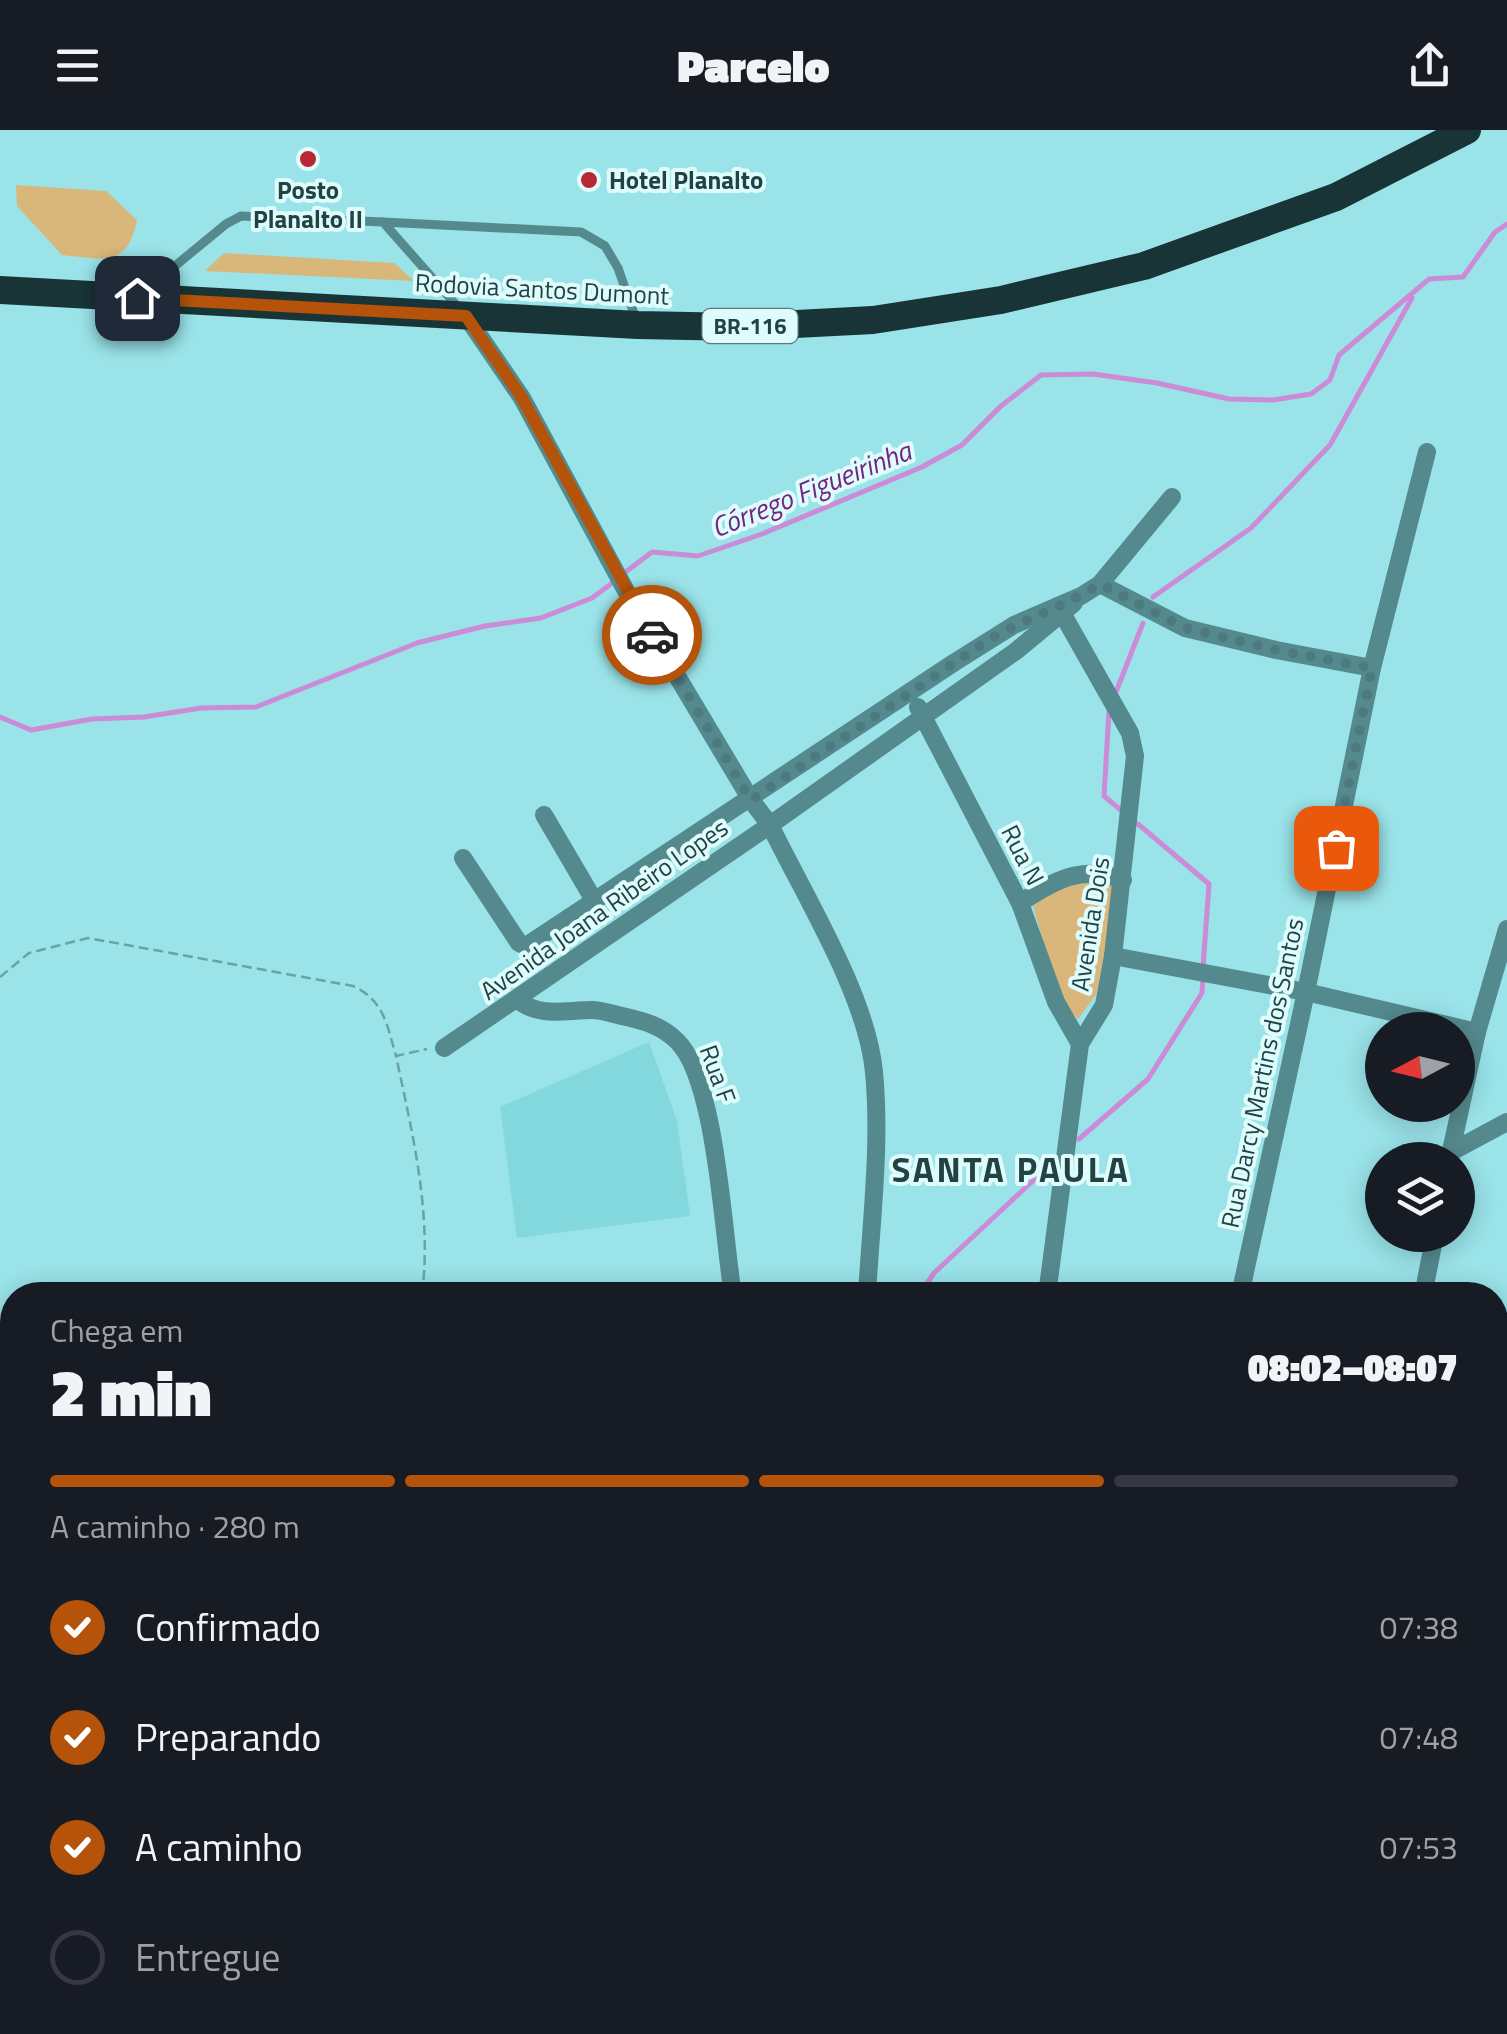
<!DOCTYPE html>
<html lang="pt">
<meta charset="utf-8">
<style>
:root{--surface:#171b24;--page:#242831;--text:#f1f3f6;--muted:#9ea1a6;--line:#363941;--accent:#b45309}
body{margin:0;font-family:"Titillium Web",sans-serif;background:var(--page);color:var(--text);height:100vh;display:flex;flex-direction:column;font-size:38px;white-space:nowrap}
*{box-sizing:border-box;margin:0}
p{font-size:32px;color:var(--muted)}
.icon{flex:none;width:55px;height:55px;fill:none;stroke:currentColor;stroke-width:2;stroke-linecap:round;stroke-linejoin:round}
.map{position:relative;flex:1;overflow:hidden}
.details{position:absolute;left:0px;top:1152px;width:1508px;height:752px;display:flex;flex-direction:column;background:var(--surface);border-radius:40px 40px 0 0;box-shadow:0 5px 25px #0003}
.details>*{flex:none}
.needle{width:65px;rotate:263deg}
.fabs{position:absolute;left:1365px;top:882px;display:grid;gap:20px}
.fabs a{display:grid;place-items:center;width:110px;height:110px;border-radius:50%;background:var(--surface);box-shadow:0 5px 25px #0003;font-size:50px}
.pin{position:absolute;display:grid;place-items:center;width:85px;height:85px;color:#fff;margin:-42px;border-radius:20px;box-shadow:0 5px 15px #0006}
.courier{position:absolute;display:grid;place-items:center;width:100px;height:100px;margin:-50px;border:8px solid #b45309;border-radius:50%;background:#fff;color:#222;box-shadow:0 2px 12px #0007}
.overview em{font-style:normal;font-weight:800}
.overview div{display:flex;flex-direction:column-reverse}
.overview{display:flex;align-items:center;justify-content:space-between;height:170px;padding:0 50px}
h1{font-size:65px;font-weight:800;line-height:75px}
.bar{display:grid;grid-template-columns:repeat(4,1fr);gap:15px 10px;align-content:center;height:120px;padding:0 50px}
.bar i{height:12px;border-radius:8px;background:var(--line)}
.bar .selected{background:var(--accent)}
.bar p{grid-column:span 4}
ol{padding:0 50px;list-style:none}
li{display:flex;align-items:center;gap:30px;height:110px}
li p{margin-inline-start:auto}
li .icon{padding:10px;border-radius:50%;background:var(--accent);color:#fff;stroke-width:4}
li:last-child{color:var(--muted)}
li i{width:55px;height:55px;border:5px solid var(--line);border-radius:50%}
header{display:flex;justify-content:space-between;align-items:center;height:130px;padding:0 50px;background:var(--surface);font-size:45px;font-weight:800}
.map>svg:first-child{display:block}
</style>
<header><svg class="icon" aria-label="menu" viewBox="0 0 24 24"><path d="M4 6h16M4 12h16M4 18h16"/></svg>Parcelo<svg class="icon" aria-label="share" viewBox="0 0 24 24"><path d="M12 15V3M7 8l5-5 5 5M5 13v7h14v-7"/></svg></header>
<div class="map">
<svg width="1507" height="1904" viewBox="0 0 1507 1904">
<rect width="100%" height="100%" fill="#99e3e9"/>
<polygon fill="#83d8de" points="649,912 677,991 690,1086 517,1108 500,977"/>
<g fill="#d9b77b">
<path d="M16,55L106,61L137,90C127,139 103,129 62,125L17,76Z"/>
<polygon points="224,123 394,133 414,151 205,141"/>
<path d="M1090,745L1118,756L1096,865L1078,889C1058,872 1041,803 1033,776L1051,762Z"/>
</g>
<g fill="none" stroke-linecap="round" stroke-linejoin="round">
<g stroke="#cb8bd6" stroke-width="5">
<polyline points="623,444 652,422 698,426 762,404 922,337 962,315 1001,276 1041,245 1093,244 1157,253 1229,269 1273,270 1311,264 1330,250 1339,225 1429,149 1463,147 1495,102 1507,94"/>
<polyline points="1153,467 1251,398 1330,315 1412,168"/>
<polyline points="1116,562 1143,493"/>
<polyline points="1109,581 1104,666 1122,681"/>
<polyline points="0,587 31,600 92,589 144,587 201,578 256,577 417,513 485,496 541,488 592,468 615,451"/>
<polyline points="1138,694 1209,754 1203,837"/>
<polyline points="1079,1009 1148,949 1202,863 1203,848"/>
<polyline points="919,1165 934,1143 1052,1033"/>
<polyline points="1072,1892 1079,1904"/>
</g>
<g stroke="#6aa3a7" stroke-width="2.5" stroke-dasharray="10 5" stroke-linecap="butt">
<path d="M0,847L29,823L88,808L353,856C384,870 387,895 396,926"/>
<path d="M422,1165C432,1083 413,1006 396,926L427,919"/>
<polyline points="181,1904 184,1892"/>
<polyline points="590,1904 595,1892"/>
</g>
<g stroke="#54898d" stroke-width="9">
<polyline points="383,92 581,102 605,116 618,138 637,192"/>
<polyline points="147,159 226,94 241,86 383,92 458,177"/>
</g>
<g stroke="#54898d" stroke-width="18">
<path d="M466,186L522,268L625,459L751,670L770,695C804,765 867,866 874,942C881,1015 871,1092 867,1165"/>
<polyline points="1100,454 1185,498 1276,520 1372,538"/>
<polyline points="918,577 1020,773 1056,872 1080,914"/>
<polyline points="544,685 595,772"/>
<polyline points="463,728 519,813 526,816 955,532 1014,495 1081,466 1100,454 1172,367"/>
<path d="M1020,773C1055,750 1082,734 1123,750"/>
<polyline points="1113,826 1306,862 1477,902"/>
<path d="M518,870C540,888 565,880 592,880C602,880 612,884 622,886C643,891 661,895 677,911C717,950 723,1107 733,1165"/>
<polyline points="444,918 770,695 1016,521 1074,473"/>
<polyline points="1451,1022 1507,992"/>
<polyline points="1449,1030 1477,902 1507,799"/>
<polyline points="1047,1165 1080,914 1104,875 1113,826 1135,626 1130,603 1058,476"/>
<polyline points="1240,1165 1306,862 1372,538 1427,322"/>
<polyline points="1423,1165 1435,1105"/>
<polyline points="1495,1206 1507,1208"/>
<polyline points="1495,1353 1507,1356"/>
<polyline points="1007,1892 1009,1904"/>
<polyline points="1207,1892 1211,1904"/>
<polyline points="720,1904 723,1892"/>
</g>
<polyline stroke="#183436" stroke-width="28" points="0,160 638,195 740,197 873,190 1001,170 1144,136 1336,67 1467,0"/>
</g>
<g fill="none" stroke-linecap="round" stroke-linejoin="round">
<path stroke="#4c7a7e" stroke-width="10" stroke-dasharray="0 18" d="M652,505L751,670L984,513C1021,490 1064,477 1100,454L1185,498L1276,520L1372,538L1336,718"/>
<polyline stroke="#b45309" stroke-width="12" points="137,168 466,186 522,268 652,505"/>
</g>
<g fill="#b82735" stroke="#dffcfd" stroke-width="4">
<circle cx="308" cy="29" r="10"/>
<circle cx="589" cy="50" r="10"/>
</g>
<g text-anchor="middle" stroke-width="8" stroke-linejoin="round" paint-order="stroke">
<rect fill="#dffcfd" stroke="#5b7a7c" stroke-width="2.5" x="702.5" y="179" width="95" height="34" rx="8"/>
<g font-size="22" font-weight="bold" fill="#234244">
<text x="750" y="204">BR-116</text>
</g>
<g font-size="25" font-weight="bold" fill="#234244" stroke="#dffcfd" text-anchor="start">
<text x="609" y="59">Hotel Planalto</text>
<text x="308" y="69" text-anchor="middle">Posto<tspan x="308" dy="29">Planalto II</tspan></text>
</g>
<g font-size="25" fill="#234244" stroke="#dffcfd">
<text transform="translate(542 159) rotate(3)" y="9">Rodovia Santos Dumont</text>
<text transform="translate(1023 725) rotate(63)" y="9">Rua N</text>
<text transform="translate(604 779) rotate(-35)" y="9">Avenida Joana Ribeiro Lopes</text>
<text transform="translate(1090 794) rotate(-81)" y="9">Avenida Dois</text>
<text transform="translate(1262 943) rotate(-78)" y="9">Rua Darcy Martins dos Santos</text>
<text transform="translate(718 944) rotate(70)" y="9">Rua F</text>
</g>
<g font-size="28" font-style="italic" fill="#732680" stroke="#dffcfd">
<text transform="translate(811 359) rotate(-22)" y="10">Córrego Figueirinha</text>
</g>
<g font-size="35" font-weight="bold" letter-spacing="2.5" fill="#234244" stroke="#dffcfd">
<text x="1011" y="1052">SANTA PAULA</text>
</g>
</g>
</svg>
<div class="fabs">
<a><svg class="needle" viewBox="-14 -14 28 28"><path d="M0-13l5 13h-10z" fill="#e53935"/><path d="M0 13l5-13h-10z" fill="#9ea1a6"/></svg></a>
<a><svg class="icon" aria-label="layers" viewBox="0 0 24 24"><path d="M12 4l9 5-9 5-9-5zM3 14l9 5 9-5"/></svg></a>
</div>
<div class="pin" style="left:1336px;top:718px;background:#ea580c"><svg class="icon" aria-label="bag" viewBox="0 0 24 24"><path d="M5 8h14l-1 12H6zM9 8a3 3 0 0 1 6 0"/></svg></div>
<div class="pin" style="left:137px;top:168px;background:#1f2937"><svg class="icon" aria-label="home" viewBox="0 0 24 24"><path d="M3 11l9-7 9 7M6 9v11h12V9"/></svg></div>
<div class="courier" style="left:652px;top:505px"><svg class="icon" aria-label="car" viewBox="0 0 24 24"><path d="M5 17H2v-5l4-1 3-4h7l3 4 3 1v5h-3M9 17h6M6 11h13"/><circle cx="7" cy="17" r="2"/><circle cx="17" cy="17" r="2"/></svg></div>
<section class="details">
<div class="overview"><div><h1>2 min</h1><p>Chega em</p></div><em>08:02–08:07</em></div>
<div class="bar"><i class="selected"></i><i class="selected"></i><i class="selected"></i><i></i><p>A caminho · 280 m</p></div>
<ol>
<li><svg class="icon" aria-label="check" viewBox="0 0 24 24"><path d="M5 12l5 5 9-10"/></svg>Confirmado<p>07:38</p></li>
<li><svg class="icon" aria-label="check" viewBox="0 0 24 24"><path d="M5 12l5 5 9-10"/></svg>Preparando<p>07:48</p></li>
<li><svg class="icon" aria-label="check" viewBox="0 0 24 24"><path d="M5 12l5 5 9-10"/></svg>A caminho<p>07:53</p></li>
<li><i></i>Entregue</li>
</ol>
</section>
</div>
